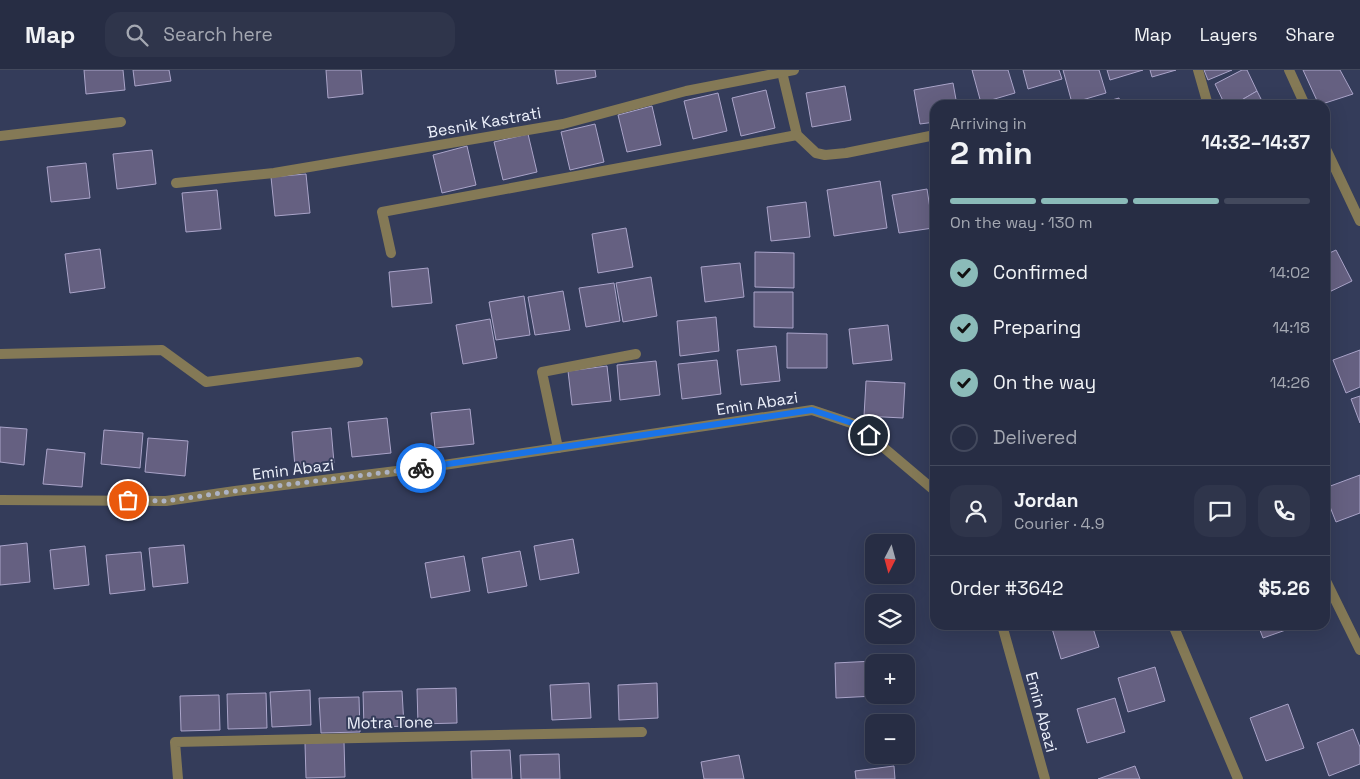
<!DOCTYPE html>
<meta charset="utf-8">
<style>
:root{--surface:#272d44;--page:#2f354b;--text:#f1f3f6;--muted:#a4a8b2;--line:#43495d;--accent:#8bbbb9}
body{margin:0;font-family:"Space Grotesk",sans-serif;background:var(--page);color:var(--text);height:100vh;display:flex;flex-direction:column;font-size:19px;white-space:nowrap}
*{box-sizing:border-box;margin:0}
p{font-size:16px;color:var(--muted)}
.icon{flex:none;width:28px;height:28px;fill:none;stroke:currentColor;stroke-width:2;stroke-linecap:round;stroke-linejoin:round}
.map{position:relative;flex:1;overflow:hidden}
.drawer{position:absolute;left:930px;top:30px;width:400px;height:530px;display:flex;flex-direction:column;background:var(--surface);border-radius:15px;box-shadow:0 5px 20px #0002,0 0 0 1px var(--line)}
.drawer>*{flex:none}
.needle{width:32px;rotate:186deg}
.tools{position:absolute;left:865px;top:464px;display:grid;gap:10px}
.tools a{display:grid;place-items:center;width:50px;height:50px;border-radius:10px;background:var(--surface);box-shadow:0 5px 20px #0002,0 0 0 1px var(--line);font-size:25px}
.pin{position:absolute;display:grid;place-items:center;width:42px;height:42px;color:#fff;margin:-21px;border:2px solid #fff;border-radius:50%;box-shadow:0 1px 5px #0007}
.courier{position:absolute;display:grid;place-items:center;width:50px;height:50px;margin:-25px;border:4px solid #1a73e8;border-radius:50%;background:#fff;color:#222;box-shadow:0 1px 6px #0007}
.overview em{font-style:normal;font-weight:700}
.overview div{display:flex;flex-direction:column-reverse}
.overview{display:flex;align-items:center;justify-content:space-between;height:85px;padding:0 20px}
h1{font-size:32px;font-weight:700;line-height:38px}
.bar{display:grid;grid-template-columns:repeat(4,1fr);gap:8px 5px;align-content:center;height:60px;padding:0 20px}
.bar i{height:6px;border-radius:4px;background:var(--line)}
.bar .current{background:var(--accent)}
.bar p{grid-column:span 4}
.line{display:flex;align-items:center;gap:12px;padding:0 20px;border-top:1px solid var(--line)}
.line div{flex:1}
.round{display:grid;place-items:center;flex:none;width:52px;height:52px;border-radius:15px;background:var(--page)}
ol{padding:0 20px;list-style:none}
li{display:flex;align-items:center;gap:15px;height:55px}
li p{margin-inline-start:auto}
li .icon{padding:5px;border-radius:50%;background:var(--accent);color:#111;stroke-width:4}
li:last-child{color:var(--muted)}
li i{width:28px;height:28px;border:2px solid var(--line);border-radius:50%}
header{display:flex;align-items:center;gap:30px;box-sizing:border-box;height:70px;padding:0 25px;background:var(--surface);border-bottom:1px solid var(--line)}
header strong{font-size:24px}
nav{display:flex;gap:28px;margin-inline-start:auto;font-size:18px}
.search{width:350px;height:45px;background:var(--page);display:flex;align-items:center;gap:12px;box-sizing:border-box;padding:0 18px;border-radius:15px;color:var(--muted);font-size:19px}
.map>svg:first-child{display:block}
</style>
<header>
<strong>Map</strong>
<div class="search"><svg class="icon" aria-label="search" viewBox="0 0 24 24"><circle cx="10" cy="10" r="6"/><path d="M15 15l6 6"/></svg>Search here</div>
<nav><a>Map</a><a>Layers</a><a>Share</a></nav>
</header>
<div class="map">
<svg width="1360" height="709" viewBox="0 0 1360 709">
<rect width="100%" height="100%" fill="#343c5a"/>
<g fill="#656081" stroke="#aaa4c9">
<polygon points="84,0 123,0 125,20 86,24"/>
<polygon points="133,0 169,0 171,11 135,16"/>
<polygon points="326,0 361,0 363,24 328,28"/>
<polygon points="555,0 595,0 596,7 557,14"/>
<polygon points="972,0 1008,0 1015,23 981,33"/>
<polygon points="1023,0 1059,0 1062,9 1028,19"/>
<polygon points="1063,0 1099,0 1106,23 1072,33"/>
<polygon points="1107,0 1143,0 1110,10"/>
<polygon points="1150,0 1176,0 1152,7"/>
<polygon points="1204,0 1232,0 1208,10"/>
<polygon points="1242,0 1247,0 1257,21 1233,35 1225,35 1215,14"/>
<polygon points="1303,0 1340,0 1353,24 1319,35"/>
<polygon points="953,13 957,35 935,35 935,52 920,54 914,20"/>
<polygon points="845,16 851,50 812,57 806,23"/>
<polygon points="766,20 775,58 741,66 732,28"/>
<polygon points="1257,21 1264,35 1233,35"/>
<polygon points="718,23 727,61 693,69 684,31"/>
<polygon points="1119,28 1121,35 1094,35"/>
<polygon points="652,36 661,75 627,82 618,45"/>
<polygon points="595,54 604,92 570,100 561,62"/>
<polygon points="528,64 537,102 503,110 494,72"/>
<polygon points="467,76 476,115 442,123 433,85"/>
<polygon points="152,80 156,114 117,119 113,84"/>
<polygon points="86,93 90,128 51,132 47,97"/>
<polygon points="306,104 310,143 275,146 271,107"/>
<polygon points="880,111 887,158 834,166 827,120"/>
<polygon points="927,119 933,158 899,163 892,125"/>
<polygon points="217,120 221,159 186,162 182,123"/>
<polygon points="806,132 810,167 771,171 767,137"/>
<polygon points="626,158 633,197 598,203 592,164"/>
<polygon points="100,179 105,218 70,223 65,184"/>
<polygon points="1336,180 1352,211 1325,224 1325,185"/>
<polygon points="755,182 794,183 794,218 755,217"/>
<polygon points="740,193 744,227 705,232 701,197"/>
<polygon points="428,198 432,233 392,237 389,202"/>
<polygon points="651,207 657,246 623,252 616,213"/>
<polygon points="614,213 620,251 586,257 579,218"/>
<polygon points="563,221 570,260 535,265 528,227"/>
<polygon points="754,222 793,222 793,258 754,257"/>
<polygon points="524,226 530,265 496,270 489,232"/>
<polygon points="716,247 719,281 680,286 677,251"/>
<polygon points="490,249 497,288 463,294 456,255"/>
<polygon points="888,255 892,290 853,294 849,259"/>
<polygon points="787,263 827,264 827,298 787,298"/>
<polygon points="776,276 780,311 741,315 737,280"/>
<polygon points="1360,280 1360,317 1346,323 1333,290"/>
<polygon points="717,290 721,324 682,329 678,294"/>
<polygon points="656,291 660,325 620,330 617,295"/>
<polygon points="607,296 611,331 572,335 568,301"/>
<polygon points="866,311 905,313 903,348 864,346"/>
<polygon points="1360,326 1360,353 1351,329"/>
<polygon points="470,339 474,374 435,378 431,343"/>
<polygon points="387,348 391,383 352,387 348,352"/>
<polygon points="0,357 27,359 24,395 0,392"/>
<polygon points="331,358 334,393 295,397 292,362"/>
<polygon points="104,360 143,363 140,398 101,394"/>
<polygon points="148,368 188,371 185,406 145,402"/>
<polygon points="47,379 85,383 82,417 43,414"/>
<polygon points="1360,405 1360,443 1336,452 1325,424 1325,418"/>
<polygon points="573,469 579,503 540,510 534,476"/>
<polygon points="27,473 30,512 0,515 0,476"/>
<polygon points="184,475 188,513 153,517 149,478"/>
<polygon points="85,476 89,515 54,519 50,480"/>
<polygon points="520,481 527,516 488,523 482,488"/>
<polygon points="141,482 145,520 110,524 106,485"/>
<polygon points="464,486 470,521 431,528 425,493"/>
<polygon points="1051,555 1092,555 1099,577 1061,589"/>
<polygon points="1258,555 1300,555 1263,568"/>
<polygon points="874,591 874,625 875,626 836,628 835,593"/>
<polygon points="1155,597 1165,631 1128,642 1118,608"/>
<polygon points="589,613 591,648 552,650 550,615"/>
<polygon points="657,613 658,648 619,650 618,615"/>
<polygon points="456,618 457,653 418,654 417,619"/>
<polygon points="310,620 311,655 272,657 270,622"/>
<polygon points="402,621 404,656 364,658 363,622"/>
<polygon points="266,623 267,658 228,659 227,624"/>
<polygon points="219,625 220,660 181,661 180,626"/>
<polygon points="359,627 360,662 321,663 319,628"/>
<polygon points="1115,628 1125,662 1087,673 1077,639"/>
<polygon points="1288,634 1304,678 1266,691 1250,648"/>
<polygon points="1353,659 1360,677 1360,694 1329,706 1317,673"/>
<polygon points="344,672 345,707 306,708 305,673"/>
<polygon points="510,680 512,709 472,709 471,681"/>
<polygon points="559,684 560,709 521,709 520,685"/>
<polygon points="739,685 744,709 704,709 701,692"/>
<polygon points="894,696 895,709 856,709 855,701"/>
<polygon points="1135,696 1140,709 1098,709"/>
</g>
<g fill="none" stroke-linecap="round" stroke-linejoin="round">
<g stroke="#847956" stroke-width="10">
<polyline points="1198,0 1208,35"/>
<polyline points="1289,0 1305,35"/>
<polyline points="782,2 797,65 816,83 825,85 846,83 935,65"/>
<polyline points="0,66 121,52"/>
<polyline points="1325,77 1360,151"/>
<polyline points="176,113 274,103 563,54 686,21 794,0"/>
<polyline points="391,183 382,142 797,65"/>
<polyline points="0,284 162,280 206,312 358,292"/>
<polyline points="558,378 542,302 636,284"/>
<polyline points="0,430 166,431 235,421 437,396 812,340 857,355 935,421"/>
<polyline points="1325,509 1360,580"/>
<polyline points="1002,555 1045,709"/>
<polyline points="1173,555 1238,709"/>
<polyline points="178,709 175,672 642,662"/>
</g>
</g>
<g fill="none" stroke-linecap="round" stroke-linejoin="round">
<polyline stroke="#acb2c3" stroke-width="5" stroke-dasharray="0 9" points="128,430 166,431 235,421 421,398"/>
<polyline stroke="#1a73e8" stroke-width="6" points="421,398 812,340 858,355 869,365"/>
</g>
<g text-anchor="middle" stroke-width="4" stroke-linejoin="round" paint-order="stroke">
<g font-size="16" fill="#edf1fc" stroke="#343c5a">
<text transform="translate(484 52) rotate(-10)" y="6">Besnik Kastrati</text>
<text transform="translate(757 333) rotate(-9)" y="6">Emin Abazi</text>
<text transform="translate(293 399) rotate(-7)" y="6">Emin Abazi</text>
<text transform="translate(1042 642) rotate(75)" y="6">Emin Abazi</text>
<text transform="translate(390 652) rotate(-1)" y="6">Motra Tone</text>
</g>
</g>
</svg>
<div class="tools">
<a><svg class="needle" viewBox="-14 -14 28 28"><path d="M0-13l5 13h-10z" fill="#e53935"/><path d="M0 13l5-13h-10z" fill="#a4a8b2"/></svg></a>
<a><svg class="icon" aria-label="layers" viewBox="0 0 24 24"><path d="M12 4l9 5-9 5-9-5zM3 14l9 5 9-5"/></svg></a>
<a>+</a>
<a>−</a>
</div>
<div class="pin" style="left:128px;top:430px;background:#ea580c"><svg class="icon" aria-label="bag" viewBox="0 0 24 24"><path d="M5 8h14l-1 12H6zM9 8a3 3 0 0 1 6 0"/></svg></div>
<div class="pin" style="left:869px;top:365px;background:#1f2937"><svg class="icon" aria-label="home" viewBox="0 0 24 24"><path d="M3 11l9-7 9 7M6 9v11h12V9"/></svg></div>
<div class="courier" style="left:421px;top:398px"><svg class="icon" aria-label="bike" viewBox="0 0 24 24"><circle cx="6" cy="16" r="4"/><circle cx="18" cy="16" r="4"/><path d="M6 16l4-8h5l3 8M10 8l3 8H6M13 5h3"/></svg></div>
<section class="drawer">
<div class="overview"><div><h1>2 min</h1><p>Arriving in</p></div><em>14:32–14:37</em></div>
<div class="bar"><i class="current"></i><i class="current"></i><i class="current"></i><i></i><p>On the way · 130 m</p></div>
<ol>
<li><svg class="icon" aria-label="check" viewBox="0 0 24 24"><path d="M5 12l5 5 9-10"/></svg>Confirmed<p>14:02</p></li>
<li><svg class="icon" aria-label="check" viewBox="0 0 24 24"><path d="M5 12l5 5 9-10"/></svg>Preparing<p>14:18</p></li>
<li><svg class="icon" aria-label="check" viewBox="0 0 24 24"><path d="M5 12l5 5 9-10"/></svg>On the way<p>14:26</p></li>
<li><i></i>Delivered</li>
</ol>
<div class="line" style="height:90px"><a class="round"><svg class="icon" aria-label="person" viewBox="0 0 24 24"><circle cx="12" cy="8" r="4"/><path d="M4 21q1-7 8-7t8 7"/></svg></a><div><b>Jordan</b><p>Courier · 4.9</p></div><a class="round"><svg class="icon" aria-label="chat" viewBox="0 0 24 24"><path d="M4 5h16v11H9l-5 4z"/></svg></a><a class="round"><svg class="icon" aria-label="phone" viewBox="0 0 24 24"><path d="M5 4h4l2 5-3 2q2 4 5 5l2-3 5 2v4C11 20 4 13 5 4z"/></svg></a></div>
<div class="line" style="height:65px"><div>Order #3642</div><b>$5.26</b></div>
</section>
</div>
